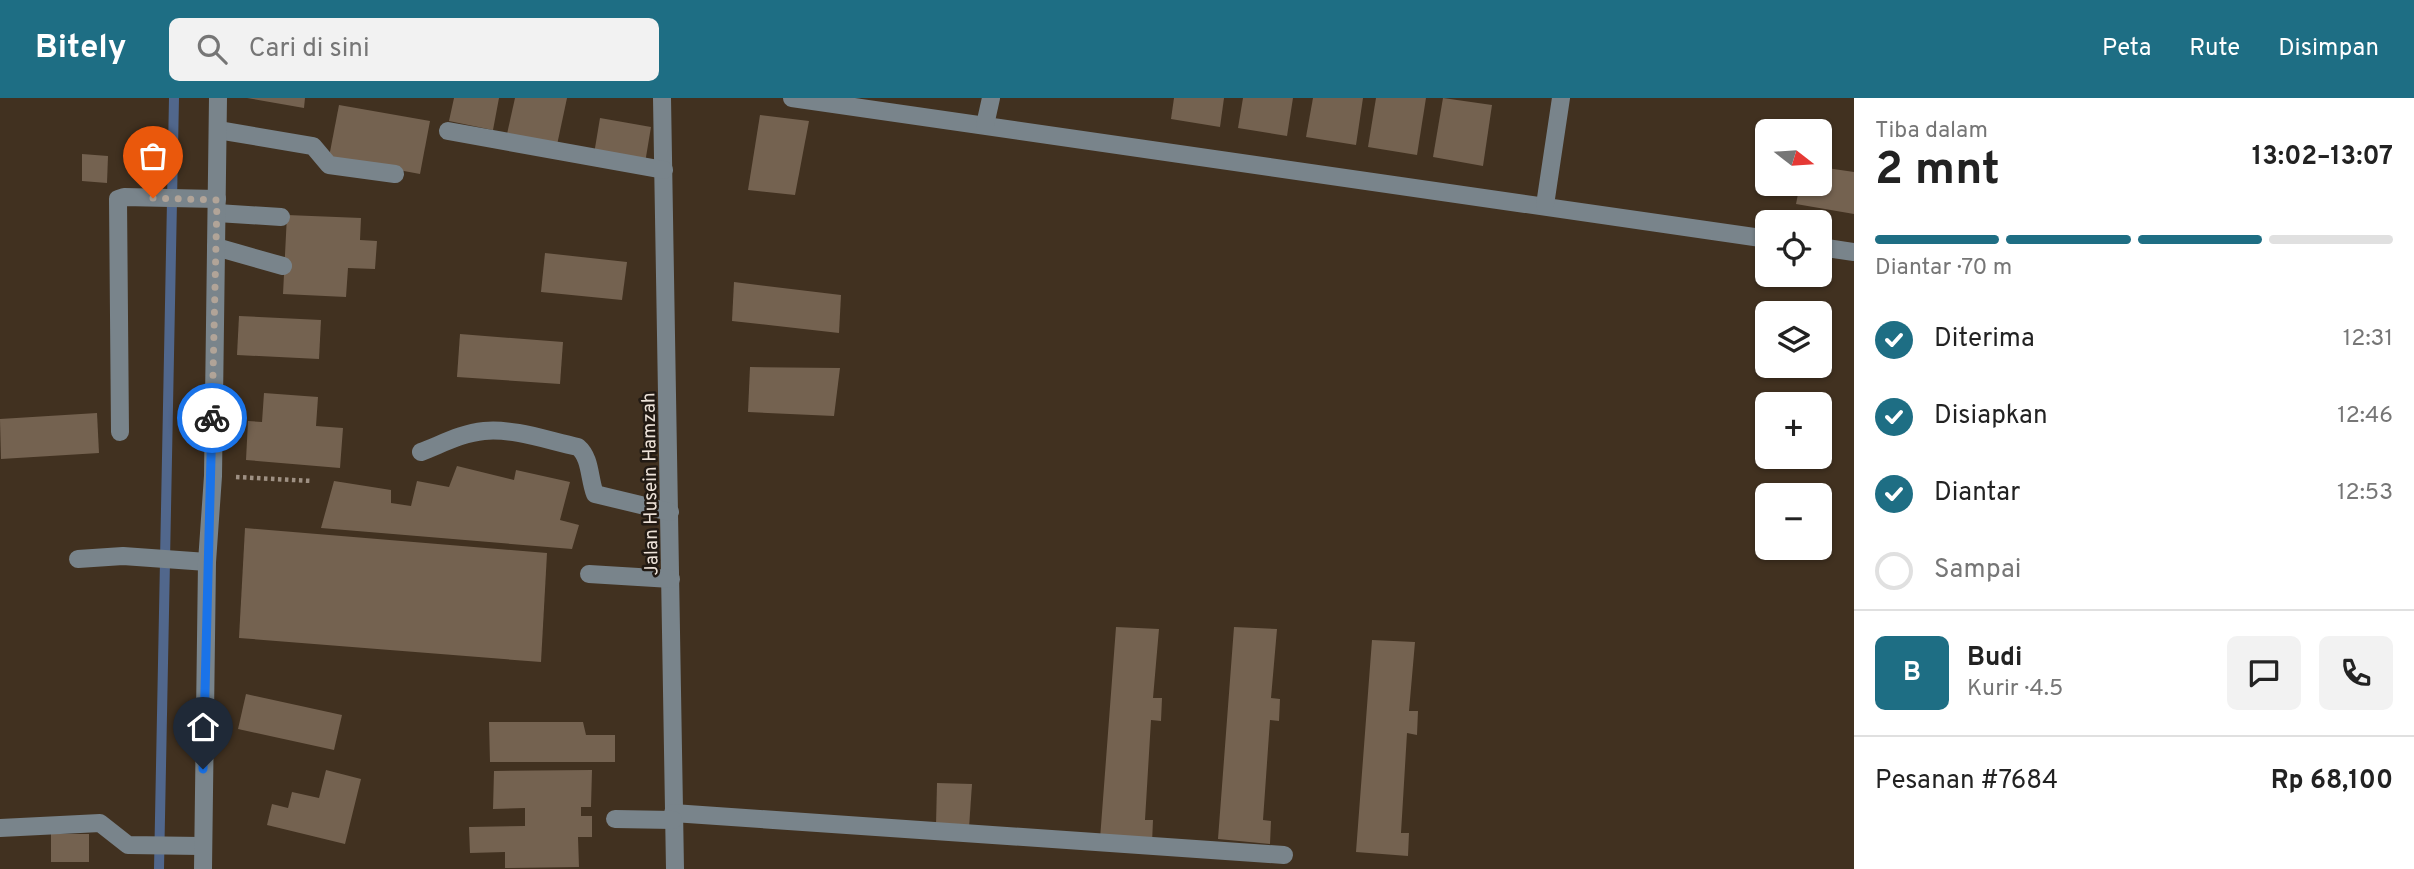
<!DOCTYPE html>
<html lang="id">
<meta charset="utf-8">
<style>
:root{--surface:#fff;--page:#f2f2f2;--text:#222;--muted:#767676;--line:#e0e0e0;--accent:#1e6e84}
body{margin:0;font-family:Overpass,sans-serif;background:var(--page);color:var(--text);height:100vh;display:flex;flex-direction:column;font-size:26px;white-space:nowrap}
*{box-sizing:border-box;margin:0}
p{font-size:23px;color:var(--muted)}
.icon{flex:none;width:38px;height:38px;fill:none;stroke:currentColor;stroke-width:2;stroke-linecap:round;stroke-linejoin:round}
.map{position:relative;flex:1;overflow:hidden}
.panel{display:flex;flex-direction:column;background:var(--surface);width:560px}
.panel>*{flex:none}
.needle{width:46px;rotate:107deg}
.controls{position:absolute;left:1755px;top:21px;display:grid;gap:14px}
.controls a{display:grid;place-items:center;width:77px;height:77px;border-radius:10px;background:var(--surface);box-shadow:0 2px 5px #0004;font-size:35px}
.pin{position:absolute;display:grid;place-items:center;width:60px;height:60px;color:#fff;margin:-72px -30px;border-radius:50% 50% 50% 0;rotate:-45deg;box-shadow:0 0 7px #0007}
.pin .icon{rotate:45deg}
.courier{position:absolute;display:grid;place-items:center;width:70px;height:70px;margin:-35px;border:5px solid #1a73e8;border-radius:50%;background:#fff;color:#222;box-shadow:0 2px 9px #0007}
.head em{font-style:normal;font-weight:700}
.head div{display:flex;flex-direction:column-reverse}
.head{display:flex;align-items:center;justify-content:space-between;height:119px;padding:0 21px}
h1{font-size:46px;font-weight:700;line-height:52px}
.bar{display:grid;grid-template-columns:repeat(4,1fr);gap:10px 7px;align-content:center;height:84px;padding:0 21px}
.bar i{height:9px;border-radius:5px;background:var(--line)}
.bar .selected{background:var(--accent)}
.bar p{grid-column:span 4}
.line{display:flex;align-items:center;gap:18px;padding:0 21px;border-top:2px solid var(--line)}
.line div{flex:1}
.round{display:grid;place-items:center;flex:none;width:74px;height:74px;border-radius:10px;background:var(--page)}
ol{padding:0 21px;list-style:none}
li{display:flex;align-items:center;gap:21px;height:77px}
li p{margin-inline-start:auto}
li .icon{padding:7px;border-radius:50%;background:var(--accent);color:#fff;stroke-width:4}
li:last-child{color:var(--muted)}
li i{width:38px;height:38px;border:4px solid var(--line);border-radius:50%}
header{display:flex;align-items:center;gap:42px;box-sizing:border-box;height:98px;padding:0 35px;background:var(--accent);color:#fff}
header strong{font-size:33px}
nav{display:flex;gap:38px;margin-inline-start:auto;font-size:24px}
.search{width:490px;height:63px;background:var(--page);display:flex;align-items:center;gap:18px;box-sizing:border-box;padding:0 24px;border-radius:10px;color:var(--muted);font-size:26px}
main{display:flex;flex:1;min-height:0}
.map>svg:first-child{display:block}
</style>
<header>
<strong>Bitely</strong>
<div class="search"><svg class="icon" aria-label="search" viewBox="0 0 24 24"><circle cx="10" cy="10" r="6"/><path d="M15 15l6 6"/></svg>Cari di sini</div>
<nav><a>Peta</a><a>Rute</a><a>Disimpan</a></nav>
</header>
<main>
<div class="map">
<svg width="1854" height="771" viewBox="0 0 1854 771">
<rect width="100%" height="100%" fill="#413120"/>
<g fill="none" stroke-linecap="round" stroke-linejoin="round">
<polyline stroke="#51678c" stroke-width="10" points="159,771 174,0"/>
</g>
<g fill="#746250">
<polygon points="247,0 305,0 304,10"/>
<polygon points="454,0 499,0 493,32 449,23"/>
<polygon points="515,0 567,0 557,47 507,36"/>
<polygon points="1174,0 1224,0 1220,29 1171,21"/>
<polygon points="1243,0 1293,0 1287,38 1238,30"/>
<polygon points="1313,0 1363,0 1356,47 1306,39"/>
<polygon points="1376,0 1426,0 1417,57 1368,49"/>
<polygon points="1443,0 1492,7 1483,68 1433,59"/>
<polygon points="339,7 430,23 420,76 329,59"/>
<polygon points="760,17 809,23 795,97 748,92"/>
<polygon points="600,20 651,29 645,65 594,56"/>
<polygon points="82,56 108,58 107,85 82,83"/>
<polygon points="1820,69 1854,74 1854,116 1796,106 1800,86 1820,86"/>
<polygon points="287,117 361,120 360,142 377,143 375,171 348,170 346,199 283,196"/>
<polygon points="545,155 627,164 622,202 541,194"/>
<polygon points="734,184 841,197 839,235 732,223"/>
<polygon points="239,218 321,222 319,261 237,257"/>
<polygon points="460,236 563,244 560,286 457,279"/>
<polygon points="750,269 840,270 834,318 748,314"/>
<polygon points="264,295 318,299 316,328 343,330 340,370 246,362 248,323 262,324"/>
<polygon points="97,315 99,355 1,361 0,321"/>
<polygon points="457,368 514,382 516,372 570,384 560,422 579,427 572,451 321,430 334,383 391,392 391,405 411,408 417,383 449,389"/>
<polygon points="245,430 547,455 541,564 239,540"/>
<polygon points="1116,529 1159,531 1153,600 1162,600 1161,623 1151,622 1145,722 1153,722 1152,745 1100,741"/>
<polygon points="1234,529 1277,531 1271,600 1280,601 1279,623 1270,622 1263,722 1271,723 1270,746 1218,741"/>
<polygon points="1372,542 1415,544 1409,613 1418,613 1417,637 1407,635 1401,735 1409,735 1408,758 1356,754"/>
<polygon points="246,596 342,617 334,652 238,631"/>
<polygon points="489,624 583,624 586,637 615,637 615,664 490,664"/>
<polygon points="326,672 361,681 345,746 267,727 272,706 288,710 292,694 319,700"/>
<polygon points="592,672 591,709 581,709 581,718 592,718 592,739 578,739 579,769 505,770 505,754 470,755 469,729 525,728 525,710 493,711 494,673"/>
<polygon points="937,685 972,686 969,730 936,728"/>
<rect x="51" y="736" width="38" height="28"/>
</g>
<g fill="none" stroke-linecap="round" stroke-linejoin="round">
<polyline stroke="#9e9083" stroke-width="4.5" stroke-dasharray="3.5 3.5" stroke-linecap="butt" points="236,379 312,383"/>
<g stroke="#79848b" stroke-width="18">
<polyline points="662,0 675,771"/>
<polyline points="792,0 1768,141"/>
<polyline points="985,27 991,0"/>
<polyline points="218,32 313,48 329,67 395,76"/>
<polyline points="448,33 664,72"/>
<polyline points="1545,107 1561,0"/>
<polyline points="217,115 281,119"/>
<polyline points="216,149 283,168"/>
<polyline points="1820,149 1854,154"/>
<polyline points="120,334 118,101 124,99 217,101"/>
<path d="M421,354C442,346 462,335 484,333C514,330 549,343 578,349C591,360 589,381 595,396L670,414"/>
<polyline points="78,461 123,458 207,464"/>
<polyline points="589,476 671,481"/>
<polyline points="673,715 1284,757"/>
<polyline points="615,721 673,722"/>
<polyline points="0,730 100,725 128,747 201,748"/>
<polyline points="203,771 207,464 213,378 218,0"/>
</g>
</g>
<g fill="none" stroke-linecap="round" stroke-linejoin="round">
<polyline stroke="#b1a498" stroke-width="7" stroke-dasharray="0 12.6" points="153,100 217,102 212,320"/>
<polyline stroke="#1a73e8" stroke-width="9" points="203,671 212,320"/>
</g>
<g text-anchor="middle" stroke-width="5" stroke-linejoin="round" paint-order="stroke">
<g font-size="19" fill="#ede2d8" stroke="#221a13">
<text transform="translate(649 386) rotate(-91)" y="7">Jalan Husein Hamzah</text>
</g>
</g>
</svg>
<div class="controls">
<a><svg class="needle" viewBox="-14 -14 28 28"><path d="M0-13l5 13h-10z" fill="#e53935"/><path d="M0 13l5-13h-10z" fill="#767676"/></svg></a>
<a><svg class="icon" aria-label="locate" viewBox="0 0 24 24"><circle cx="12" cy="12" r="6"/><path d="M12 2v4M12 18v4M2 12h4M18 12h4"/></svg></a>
<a><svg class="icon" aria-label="layers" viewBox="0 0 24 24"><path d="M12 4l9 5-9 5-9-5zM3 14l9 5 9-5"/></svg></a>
<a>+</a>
<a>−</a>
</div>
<div class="pin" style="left:153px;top:100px;background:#ea580c"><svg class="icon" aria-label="bag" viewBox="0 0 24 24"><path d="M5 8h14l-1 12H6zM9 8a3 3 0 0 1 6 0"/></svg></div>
<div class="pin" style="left:203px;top:671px;background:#1f2937"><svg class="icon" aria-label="home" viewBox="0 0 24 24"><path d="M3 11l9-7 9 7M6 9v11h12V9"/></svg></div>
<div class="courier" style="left:212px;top:320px"><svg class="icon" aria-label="bike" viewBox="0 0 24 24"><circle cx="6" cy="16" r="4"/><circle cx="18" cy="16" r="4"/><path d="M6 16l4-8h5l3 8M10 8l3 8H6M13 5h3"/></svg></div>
</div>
<section class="panel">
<div class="head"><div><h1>2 mnt</h1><p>Tiba dalam</p></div><em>13:02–13:07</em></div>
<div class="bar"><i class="selected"></i><i class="selected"></i><i class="selected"></i><i></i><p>Diantar · 70 m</p></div>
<ol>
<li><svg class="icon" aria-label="check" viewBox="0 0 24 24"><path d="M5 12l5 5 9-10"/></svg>Diterima<p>12:31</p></li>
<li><svg class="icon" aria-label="check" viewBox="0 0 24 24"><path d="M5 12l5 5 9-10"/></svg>Disiapkan<p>12:46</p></li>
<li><svg class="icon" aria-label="check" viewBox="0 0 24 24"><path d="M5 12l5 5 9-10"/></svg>Diantar<p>12:53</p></li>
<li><i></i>Sampai</li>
</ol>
<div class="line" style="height:126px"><b class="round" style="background:var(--accent);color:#fff">B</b><div><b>Budi</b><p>Kurir · 4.5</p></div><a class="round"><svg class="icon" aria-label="chat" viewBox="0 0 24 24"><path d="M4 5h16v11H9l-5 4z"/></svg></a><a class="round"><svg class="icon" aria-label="phone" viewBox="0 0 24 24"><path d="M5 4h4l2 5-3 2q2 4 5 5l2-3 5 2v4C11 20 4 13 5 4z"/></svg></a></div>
<div class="line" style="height:91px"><div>Pesanan #7684</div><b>Rp 68,100</b></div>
</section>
</main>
